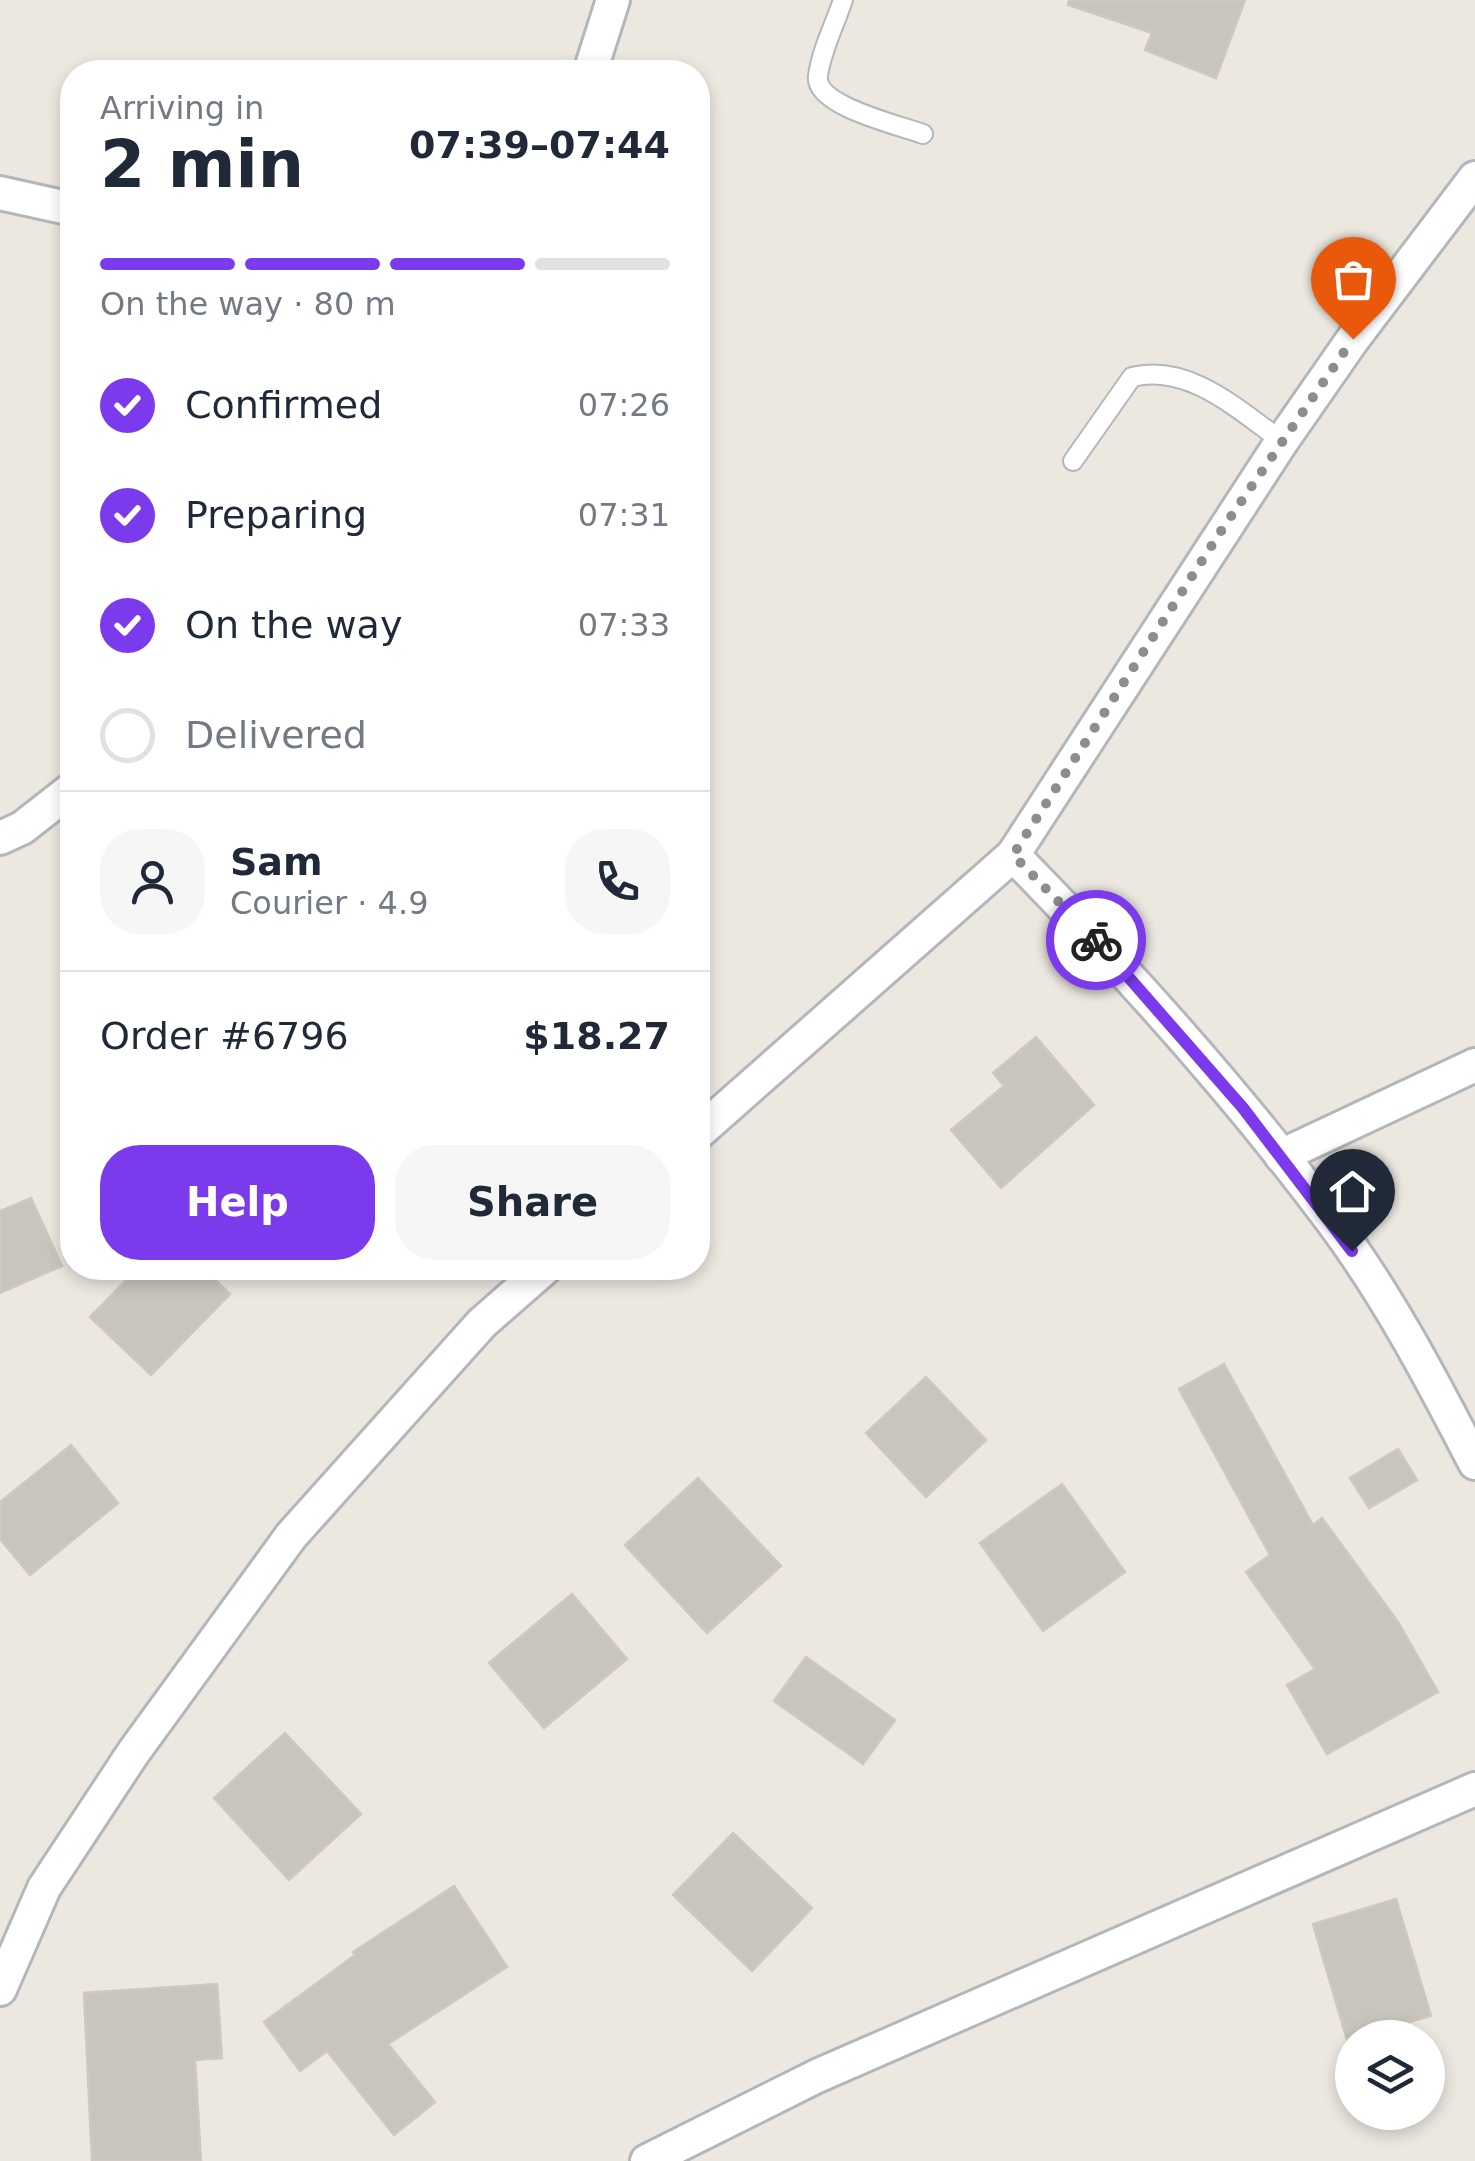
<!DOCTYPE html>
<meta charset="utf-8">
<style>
:root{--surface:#fff;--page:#f6f6f7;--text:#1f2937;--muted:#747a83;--line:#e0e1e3;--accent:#7c3aed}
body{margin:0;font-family:"DejaVu Sans",sans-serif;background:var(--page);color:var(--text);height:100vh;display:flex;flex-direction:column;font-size:38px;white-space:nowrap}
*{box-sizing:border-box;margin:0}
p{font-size:32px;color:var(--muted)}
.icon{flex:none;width:55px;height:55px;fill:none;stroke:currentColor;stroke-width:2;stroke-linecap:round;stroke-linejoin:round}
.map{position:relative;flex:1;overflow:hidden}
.panel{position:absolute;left:60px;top:60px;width:650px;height:1220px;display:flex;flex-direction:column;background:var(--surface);border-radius:40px;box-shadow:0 5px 15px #0003}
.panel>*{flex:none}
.buttons{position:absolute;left:1335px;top:2020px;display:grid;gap:20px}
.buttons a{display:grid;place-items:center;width:110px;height:110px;border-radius:50%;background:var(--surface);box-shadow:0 5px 15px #0003;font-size:50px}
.pin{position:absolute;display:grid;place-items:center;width:85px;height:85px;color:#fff;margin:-102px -42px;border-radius:50% 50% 50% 0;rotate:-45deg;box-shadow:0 0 10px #0007}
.pin .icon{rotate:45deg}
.courier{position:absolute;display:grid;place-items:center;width:100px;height:100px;margin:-50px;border:8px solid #7c3aed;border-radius:50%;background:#fff;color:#222;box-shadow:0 2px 12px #0007}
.head em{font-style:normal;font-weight:700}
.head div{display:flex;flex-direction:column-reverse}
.head{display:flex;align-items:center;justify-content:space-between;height:170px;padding:0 40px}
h1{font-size:65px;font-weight:700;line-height:75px}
.bar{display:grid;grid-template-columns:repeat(4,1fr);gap:15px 10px;align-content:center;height:120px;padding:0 40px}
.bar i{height:12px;border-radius:8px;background:var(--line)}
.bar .selected{background:var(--accent)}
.bar p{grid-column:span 4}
.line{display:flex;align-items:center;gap:25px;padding:0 40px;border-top:2px solid var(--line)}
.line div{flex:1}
.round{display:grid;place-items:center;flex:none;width:105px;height:105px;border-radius:40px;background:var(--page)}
ol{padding:0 40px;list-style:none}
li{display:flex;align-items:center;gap:30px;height:110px}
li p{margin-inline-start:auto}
li .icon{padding:10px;border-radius:50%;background:var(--accent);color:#fff;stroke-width:4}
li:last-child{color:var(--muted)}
li i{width:55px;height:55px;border:5px solid var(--line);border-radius:50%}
.action{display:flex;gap:20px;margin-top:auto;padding:20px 40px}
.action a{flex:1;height:115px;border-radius:40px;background:var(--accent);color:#fff;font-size:40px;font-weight:700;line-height:115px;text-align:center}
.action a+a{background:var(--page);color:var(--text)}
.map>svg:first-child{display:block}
</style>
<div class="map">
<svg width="1475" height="2161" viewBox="0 0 1475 2161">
<rect width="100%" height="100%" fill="#ece8e0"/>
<g fill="#c8c5bf" stroke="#d0c8be" stroke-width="2.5">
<polygon points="1069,0 1245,0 1216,78 1145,50 1152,33 1068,5"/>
<polygon points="1036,1037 1094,1105 1001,1188 951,1130 1004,1086 993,1073"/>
<polygon points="31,1198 62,1266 0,1293 0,1211"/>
<polygon points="138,1268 203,1268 230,1294 151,1375 90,1317"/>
<polygon points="1224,1364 1313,1525 1322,1518 1398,1622 1438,1692 1327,1754 1287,1685 1315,1669 1246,1572 1270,1555 1179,1389"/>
<polygon points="926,1377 986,1440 926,1497 866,1433"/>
<polygon points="71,1445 118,1503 30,1575 0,1539 0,1502"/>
<polygon points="1398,1449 1417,1480 1369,1508 1350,1478"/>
<polygon points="698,1478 781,1566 707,1633 625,1545"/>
<polygon points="1062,1484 1125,1572 1043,1631 980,1543"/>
<polygon points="572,1594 627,1659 544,1728 489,1663"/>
<polygon points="806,1657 895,1720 863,1764 774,1701"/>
<polygon points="285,1733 361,1814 289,1880 214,1798"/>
<polygon points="733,1833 812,1908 752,1971 673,1895"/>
<polygon points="454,1886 507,1967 388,2044 435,2102 394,2135 327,2051 300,2071 264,2022 355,1955 353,1952"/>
<polygon points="1396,1899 1431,2016 1347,2040 1313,1924"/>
<polygon points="217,1984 222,2058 195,2060 201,2161 92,2161 84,1993"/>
</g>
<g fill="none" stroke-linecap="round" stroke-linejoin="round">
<g stroke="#b3b7bb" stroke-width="22">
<g id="lane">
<path d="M843,0C835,24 821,51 818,76C814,106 899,125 923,134"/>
<path d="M1073,461L1132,377C1189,363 1238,410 1282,441"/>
</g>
</g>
<g stroke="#b3b7bb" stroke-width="38">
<g id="street">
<polyline points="590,72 613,0"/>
<polyline points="0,193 72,209"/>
<polyline points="0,838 22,828 72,789"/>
<path d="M1013,855C1126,970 1236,1092 1332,1221C1388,1296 1432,1380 1475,1463"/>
<polyline points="698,1133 1013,855 1282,441 1353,339 1475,178"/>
<polyline points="1281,1156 1475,1065"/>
<polyline points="0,1989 44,1888 133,1753 291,1536 482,1323 545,1268"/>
<polyline points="647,2161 817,2076 1475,1789"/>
</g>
</g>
<use href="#lane" stroke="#fff" stroke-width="18"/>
<use href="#street" stroke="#fff" stroke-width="32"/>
</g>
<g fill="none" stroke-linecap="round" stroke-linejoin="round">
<polyline stroke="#8c8e8d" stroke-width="10" stroke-dasharray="0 18" points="1096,940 1013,855 1223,528 1353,339"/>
<polyline stroke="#7c3aed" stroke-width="12" points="1096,940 1243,1108 1352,1251"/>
</g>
</svg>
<div class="buttons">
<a><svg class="icon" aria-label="layers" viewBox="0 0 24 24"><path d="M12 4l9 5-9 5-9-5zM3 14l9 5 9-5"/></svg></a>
</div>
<div class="pin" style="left:1353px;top:339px;background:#ea580c"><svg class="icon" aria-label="bag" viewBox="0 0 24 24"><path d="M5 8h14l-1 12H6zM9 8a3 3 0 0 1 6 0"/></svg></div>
<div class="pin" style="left:1352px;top:1251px;background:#1f2937"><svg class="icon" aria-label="home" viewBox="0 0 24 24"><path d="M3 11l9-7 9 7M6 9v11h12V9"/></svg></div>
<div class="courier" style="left:1096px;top:940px"><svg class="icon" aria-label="bike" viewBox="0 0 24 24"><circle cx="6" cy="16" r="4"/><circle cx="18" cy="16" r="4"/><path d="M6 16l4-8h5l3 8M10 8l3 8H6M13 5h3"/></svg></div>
<section class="panel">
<div class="head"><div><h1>2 min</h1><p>Arriving in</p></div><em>07:39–07:44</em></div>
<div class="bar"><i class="selected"></i><i class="selected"></i><i class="selected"></i><i></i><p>On the way · 80 m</p></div>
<ol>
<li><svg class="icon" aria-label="check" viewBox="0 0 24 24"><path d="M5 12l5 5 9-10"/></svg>Confirmed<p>07:26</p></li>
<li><svg class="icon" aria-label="check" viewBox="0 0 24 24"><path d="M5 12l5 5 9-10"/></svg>Preparing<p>07:31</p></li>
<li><svg class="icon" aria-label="check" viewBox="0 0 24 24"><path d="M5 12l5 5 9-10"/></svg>On the way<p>07:33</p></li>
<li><i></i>Delivered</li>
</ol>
<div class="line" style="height:180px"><a class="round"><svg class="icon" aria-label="person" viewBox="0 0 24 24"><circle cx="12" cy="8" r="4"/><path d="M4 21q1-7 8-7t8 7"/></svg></a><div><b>Sam</b><p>Courier · 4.9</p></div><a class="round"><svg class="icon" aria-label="phone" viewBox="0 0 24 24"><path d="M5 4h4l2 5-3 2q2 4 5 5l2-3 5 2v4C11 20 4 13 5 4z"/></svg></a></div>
<div class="line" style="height:130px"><div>Order #6796</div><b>$18.27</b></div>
<div class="action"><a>Help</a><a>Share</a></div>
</section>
</div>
